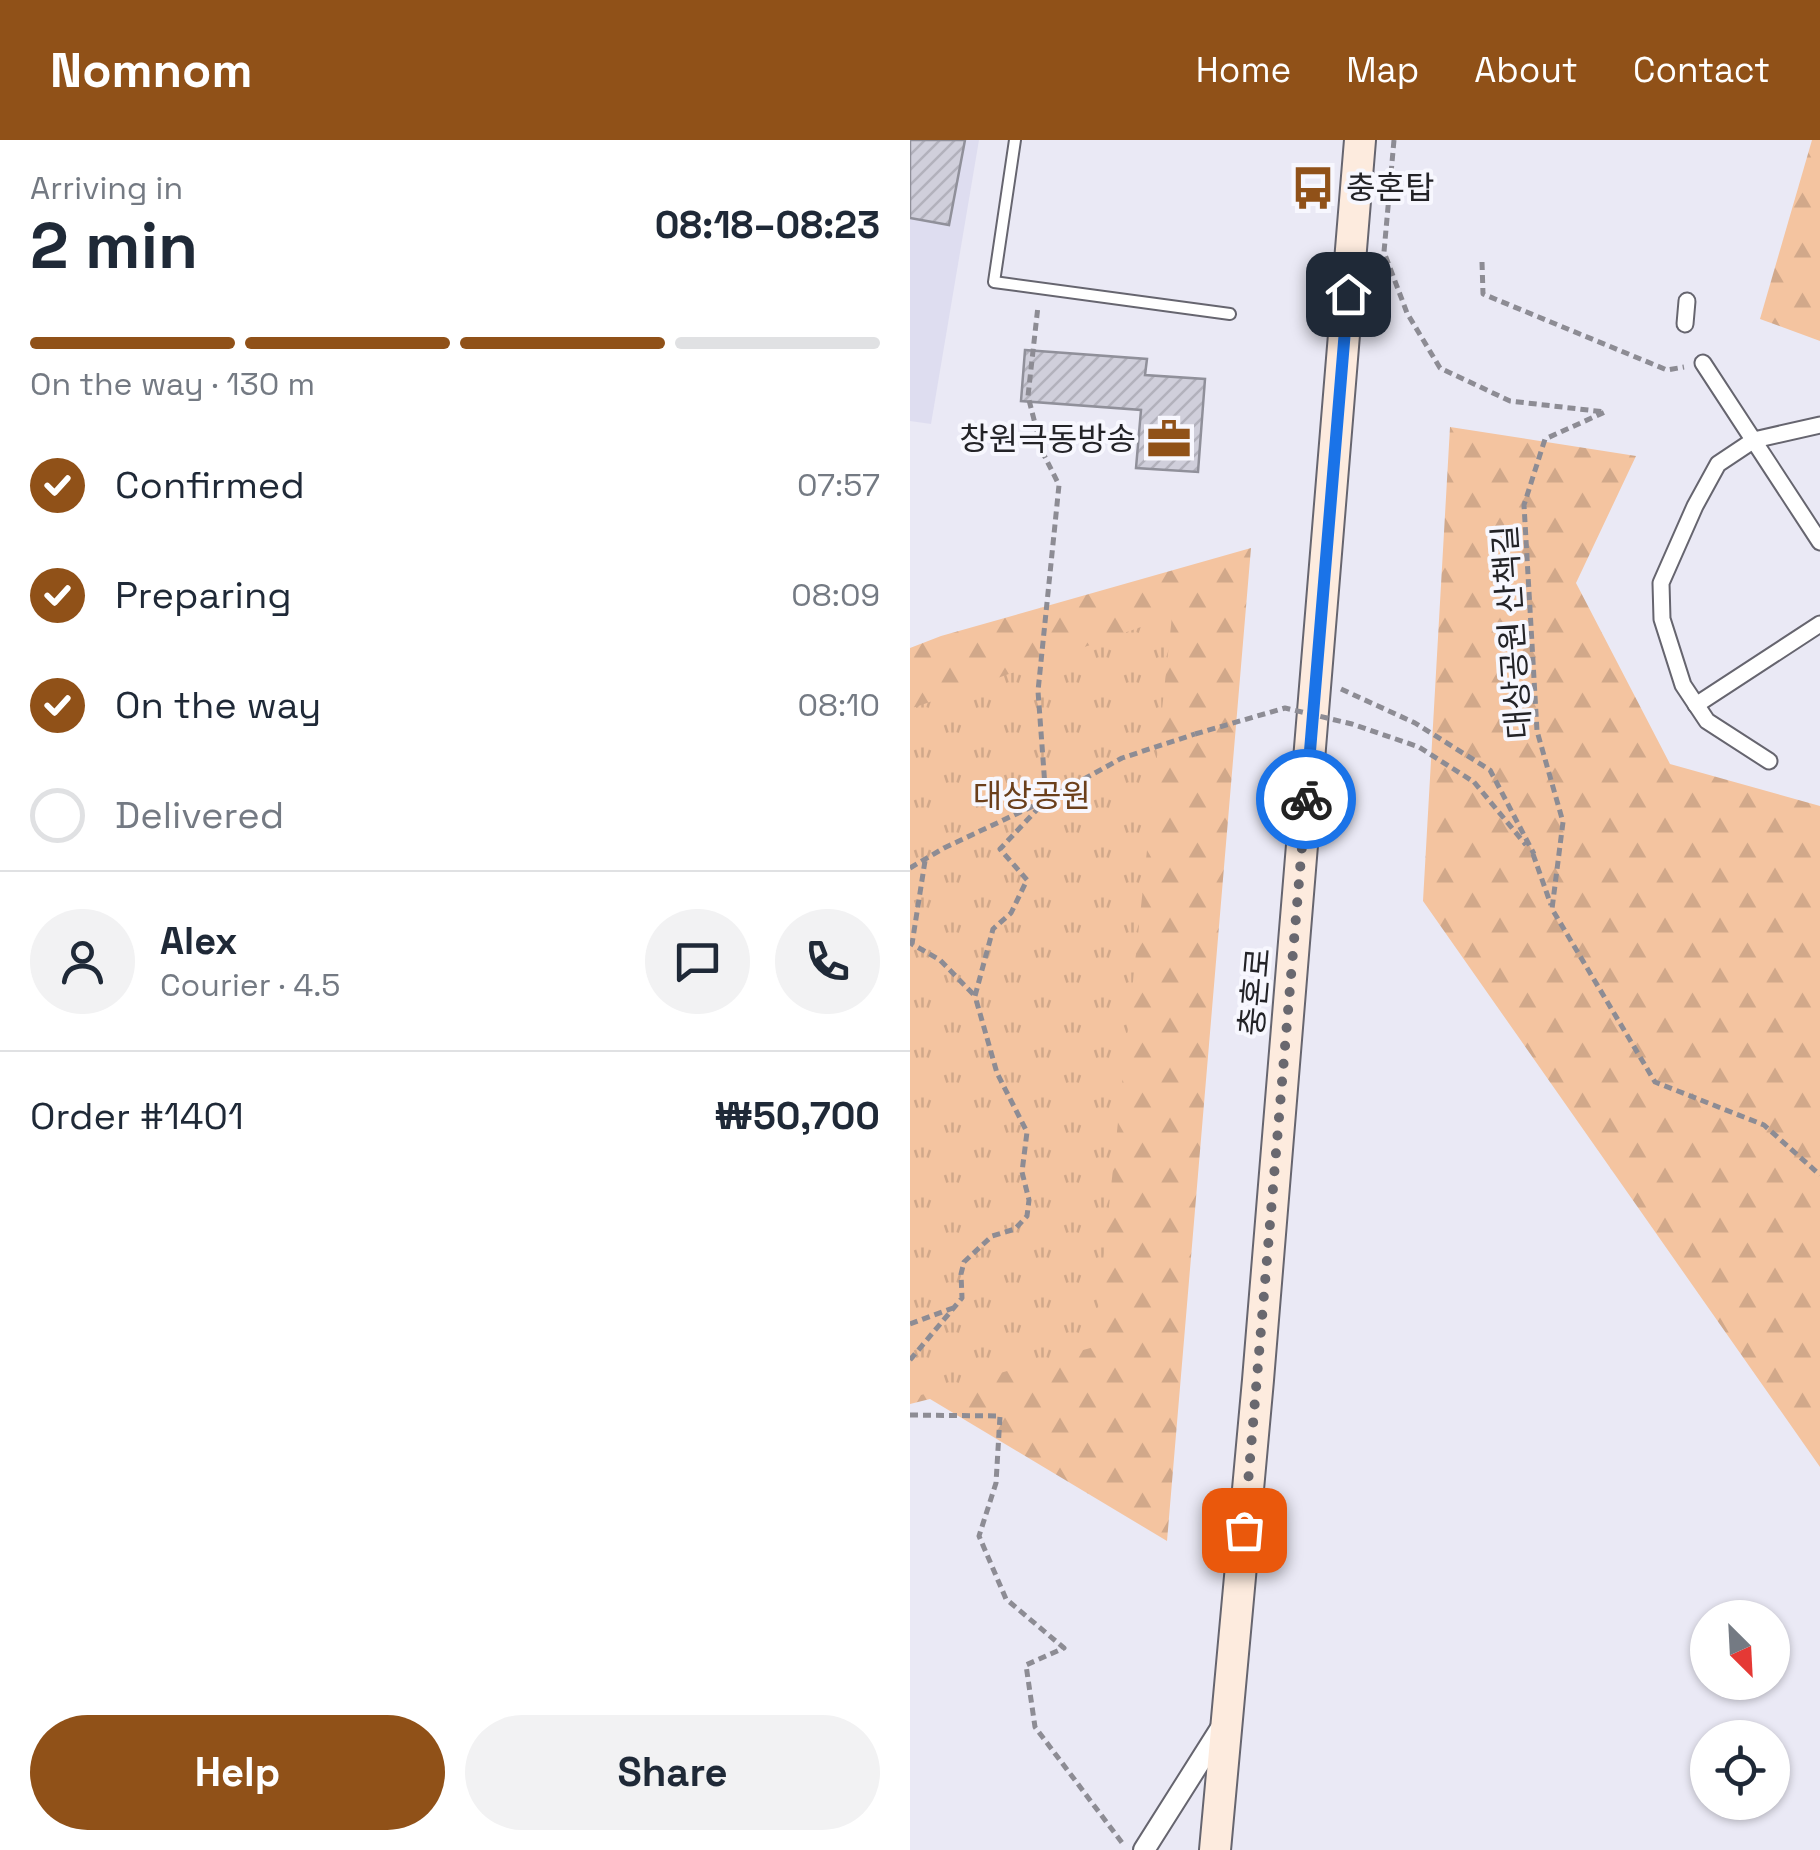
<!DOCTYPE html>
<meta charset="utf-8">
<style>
:root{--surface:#fff;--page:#f2f2f3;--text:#1f2937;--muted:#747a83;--line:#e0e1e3;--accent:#905118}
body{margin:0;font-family:"Space Grotesk","Noto Sans KR",sans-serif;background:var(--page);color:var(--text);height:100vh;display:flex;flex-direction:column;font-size:38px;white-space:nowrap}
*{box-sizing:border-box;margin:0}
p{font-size:32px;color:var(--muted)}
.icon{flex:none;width:55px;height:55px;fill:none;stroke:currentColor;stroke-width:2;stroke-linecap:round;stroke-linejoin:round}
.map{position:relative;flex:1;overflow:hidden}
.panel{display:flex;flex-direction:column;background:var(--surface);width:910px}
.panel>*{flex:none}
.needle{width:65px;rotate:156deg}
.controls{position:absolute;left:780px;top:1460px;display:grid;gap:20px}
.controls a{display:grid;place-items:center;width:100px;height:100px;border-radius:50%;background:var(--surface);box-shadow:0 2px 8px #0004;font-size:50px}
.pin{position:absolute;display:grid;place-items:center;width:85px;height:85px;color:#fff;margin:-42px;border-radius:20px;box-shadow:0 5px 15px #0006}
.courier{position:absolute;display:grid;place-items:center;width:100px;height:100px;margin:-50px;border:8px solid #1a73e8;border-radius:50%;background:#fff;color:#222;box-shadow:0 2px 12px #0007}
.summary em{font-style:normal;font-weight:700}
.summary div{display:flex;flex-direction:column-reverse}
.summary{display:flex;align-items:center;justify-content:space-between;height:170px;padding:0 30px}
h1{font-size:65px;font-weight:700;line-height:75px}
.bar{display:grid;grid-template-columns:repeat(4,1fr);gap:15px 10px;align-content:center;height:120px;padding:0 30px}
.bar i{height:12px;border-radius:8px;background:var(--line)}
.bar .on{background:var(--accent)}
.bar p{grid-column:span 4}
.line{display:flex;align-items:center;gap:25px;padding:0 30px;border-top:2px solid var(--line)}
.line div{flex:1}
.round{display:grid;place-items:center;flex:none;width:105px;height:105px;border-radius:52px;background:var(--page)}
ol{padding:0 30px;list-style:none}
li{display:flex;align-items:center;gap:30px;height:110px}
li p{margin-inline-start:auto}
li .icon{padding:10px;border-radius:50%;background:var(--accent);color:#fff;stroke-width:4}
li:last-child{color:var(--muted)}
li i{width:55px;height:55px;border:5px solid var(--line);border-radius:50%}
.cta{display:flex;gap:20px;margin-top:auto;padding:20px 30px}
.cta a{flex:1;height:115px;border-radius:60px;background:var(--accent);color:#fff;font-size:40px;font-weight:700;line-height:115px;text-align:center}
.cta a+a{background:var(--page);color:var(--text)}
header{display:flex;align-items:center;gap:60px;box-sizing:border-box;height:140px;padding:0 50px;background:var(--accent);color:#fff}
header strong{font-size:48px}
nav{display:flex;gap:55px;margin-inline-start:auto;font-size:35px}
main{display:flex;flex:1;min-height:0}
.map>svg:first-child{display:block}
</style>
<header>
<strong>Nomnom</strong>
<nav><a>Home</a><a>Map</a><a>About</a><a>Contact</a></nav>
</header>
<main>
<section class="panel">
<div class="summary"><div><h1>2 min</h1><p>Arriving in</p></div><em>08:18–08:23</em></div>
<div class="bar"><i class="on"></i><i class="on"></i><i class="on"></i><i></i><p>On the way · 130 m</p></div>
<ol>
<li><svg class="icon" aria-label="check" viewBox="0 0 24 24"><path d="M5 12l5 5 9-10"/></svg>Confirmed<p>07:57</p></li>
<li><svg class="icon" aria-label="check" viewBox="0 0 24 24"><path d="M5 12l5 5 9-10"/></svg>Preparing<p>08:09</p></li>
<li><svg class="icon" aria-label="check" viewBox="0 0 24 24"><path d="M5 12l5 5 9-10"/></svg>On the way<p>08:10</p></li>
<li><i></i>Delivered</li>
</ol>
<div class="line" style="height:180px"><a class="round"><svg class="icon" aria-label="person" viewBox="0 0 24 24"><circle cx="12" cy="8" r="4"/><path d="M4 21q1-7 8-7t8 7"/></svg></a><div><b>Alex</b><p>Courier · 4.5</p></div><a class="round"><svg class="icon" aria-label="chat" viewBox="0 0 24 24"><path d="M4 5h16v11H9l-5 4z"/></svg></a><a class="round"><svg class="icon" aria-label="phone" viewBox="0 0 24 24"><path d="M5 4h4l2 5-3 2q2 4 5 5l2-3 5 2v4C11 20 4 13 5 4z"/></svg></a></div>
<div class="line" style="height:130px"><div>Order #1401</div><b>₩50,700</b></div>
<div class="cta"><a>Help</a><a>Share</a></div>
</section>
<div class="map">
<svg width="910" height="1710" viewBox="0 0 910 1710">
<defs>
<pattern id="forest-firs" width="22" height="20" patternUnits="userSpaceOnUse" patternTransform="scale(2.5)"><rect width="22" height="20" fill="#f4c4a0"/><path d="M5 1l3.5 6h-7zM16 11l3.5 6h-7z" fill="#d1a88a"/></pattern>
<pattern id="park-tufts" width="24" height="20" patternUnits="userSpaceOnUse" patternTransform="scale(2.5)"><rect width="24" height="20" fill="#f4c4a0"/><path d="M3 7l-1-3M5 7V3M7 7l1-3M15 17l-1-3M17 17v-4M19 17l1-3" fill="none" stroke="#d1a88a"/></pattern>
<pattern id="building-hatch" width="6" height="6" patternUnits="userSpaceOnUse" patternTransform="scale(2.5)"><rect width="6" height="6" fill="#d0cfdb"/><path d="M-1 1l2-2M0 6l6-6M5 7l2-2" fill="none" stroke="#b2b1bc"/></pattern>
</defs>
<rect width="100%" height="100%" fill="#eae9f5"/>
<polygon fill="#deddf0" points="0,0 69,0 21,284 0,281"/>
<g fill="url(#forest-firs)">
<polygon points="902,0 910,0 910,201 850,179"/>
<polygon points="540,287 726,316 666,443 760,624 910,666 910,1327 513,761"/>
<polygon points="341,408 257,1401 20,1259 0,1264 0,508 31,496"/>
</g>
<polygon fill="url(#park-tufts)" points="262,476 184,1207 0,1258 0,569"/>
<g fill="url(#building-hatch)" stroke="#90909a" stroke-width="2.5">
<polygon points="0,0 55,0 39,85 0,78"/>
<polygon points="115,210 237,219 235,235 295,239 288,332 226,328 231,270 111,261"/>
</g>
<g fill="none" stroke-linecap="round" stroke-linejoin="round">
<g stroke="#66656f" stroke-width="14">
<polyline id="service" points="105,0 84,142 320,174"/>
</g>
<g stroke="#66656f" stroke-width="19">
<g id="pedestrian">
<polyline points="775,184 777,161"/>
<polyline points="793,223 910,402"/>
<polyline points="786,565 910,484"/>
<polyline points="859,621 797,581 773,545 752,479 751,443 785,366 808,324 844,300 910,285"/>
</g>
</g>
<g stroke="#66656f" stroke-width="24">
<polyline id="minor" points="234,1710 313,1585"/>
</g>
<g stroke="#66656f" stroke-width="34">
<polyline id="secondary" points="305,1710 348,1240 450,0"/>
</g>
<g stroke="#8d8c94" stroke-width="5" stroke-dasharray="8 5" stroke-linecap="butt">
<polyline points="484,0 474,112 497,173 530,228 600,261 695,272 635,299 614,365 627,591 653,682 642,769 745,942 854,985 910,1035"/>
<polyline points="572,122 573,154 757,230 774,227"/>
<polyline points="431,549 505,583 580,630 624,714"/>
<polyline points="564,642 616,705"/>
<polyline points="623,714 641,765"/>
<polyline points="15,721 2,804 30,820 65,856"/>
<polyline points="0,728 34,708 136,660 212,618 285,594"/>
<polyline points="0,1184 43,1168"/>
<polyline points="0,1220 52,1158 51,1134 54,1122 82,1096 105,1089 117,1076 119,1060 112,1032 117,992 87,933 65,856 83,789 101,773 117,740 90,709 136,660 128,551 149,345 132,311 118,256 128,166"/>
<polyline points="0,1275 90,1276 86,1343 69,1396 96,1459 154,1508 116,1525 125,1587 213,1704"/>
</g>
<use href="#service" stroke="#fff" stroke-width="10"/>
<use href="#pedestrian" stroke="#fff" stroke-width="15"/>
<use href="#minor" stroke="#fff" stroke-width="20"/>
<use href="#secondary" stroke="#fdebde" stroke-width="30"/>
<polyline stroke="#8d8c94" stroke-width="5" stroke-dasharray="8 5" stroke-linecap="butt" points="285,594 375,568 442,584 509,607 564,642"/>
</g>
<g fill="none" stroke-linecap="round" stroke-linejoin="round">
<polyline stroke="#69686f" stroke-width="10" stroke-dasharray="0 18" points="334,1390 396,659"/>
<polyline stroke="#1a73e8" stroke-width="12" points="396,659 438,154"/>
</g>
<defs>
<g id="bus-bare" transform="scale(3.45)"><path d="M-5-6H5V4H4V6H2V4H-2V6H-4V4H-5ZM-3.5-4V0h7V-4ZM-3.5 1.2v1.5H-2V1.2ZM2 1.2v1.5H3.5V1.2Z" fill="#905118" stroke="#f7f7fe" stroke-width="2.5" paint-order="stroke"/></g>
<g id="office-bare" transform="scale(3.45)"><path d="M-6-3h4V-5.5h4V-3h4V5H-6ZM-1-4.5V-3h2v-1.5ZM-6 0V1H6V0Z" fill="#905118" stroke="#f7f7fe" stroke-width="2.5" paint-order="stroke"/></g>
</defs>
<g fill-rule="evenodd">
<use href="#bus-bare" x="403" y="48"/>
<use href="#office-bare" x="259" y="299"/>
</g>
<g text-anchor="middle" stroke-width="8" stroke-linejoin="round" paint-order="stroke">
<g font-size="32" fill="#232327" stroke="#f7f7fe" text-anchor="start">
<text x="436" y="59">충혼탑</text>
<text x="226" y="310" text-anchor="end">창원극동방송</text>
</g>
<g font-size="32" fill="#232327" stroke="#f7f7fe">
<text transform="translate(602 492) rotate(-94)" y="11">대상공원 산책길</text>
<text transform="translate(345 852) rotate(-85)" y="11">충혼로</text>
</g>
<g font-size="32" fill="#6b3f1b" stroke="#f7f7fe">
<text x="122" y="667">대상공원</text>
</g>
</g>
</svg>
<div class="controls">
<a><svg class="needle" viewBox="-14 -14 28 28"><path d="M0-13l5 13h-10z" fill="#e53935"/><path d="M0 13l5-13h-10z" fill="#747a83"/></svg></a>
<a><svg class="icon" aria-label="locate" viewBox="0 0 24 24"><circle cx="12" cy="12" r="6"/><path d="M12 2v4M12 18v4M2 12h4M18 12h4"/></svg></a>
</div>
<div class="pin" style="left:334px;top:1390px;background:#ea580c"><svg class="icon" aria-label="bag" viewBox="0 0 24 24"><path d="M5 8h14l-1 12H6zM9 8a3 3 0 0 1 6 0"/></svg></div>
<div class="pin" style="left:438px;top:154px;background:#1f2937"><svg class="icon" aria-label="home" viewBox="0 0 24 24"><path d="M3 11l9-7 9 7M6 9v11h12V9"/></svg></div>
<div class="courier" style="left:396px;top:659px"><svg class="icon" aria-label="bike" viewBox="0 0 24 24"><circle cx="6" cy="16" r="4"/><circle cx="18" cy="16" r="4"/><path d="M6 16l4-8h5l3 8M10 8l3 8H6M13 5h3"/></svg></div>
</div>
</main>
